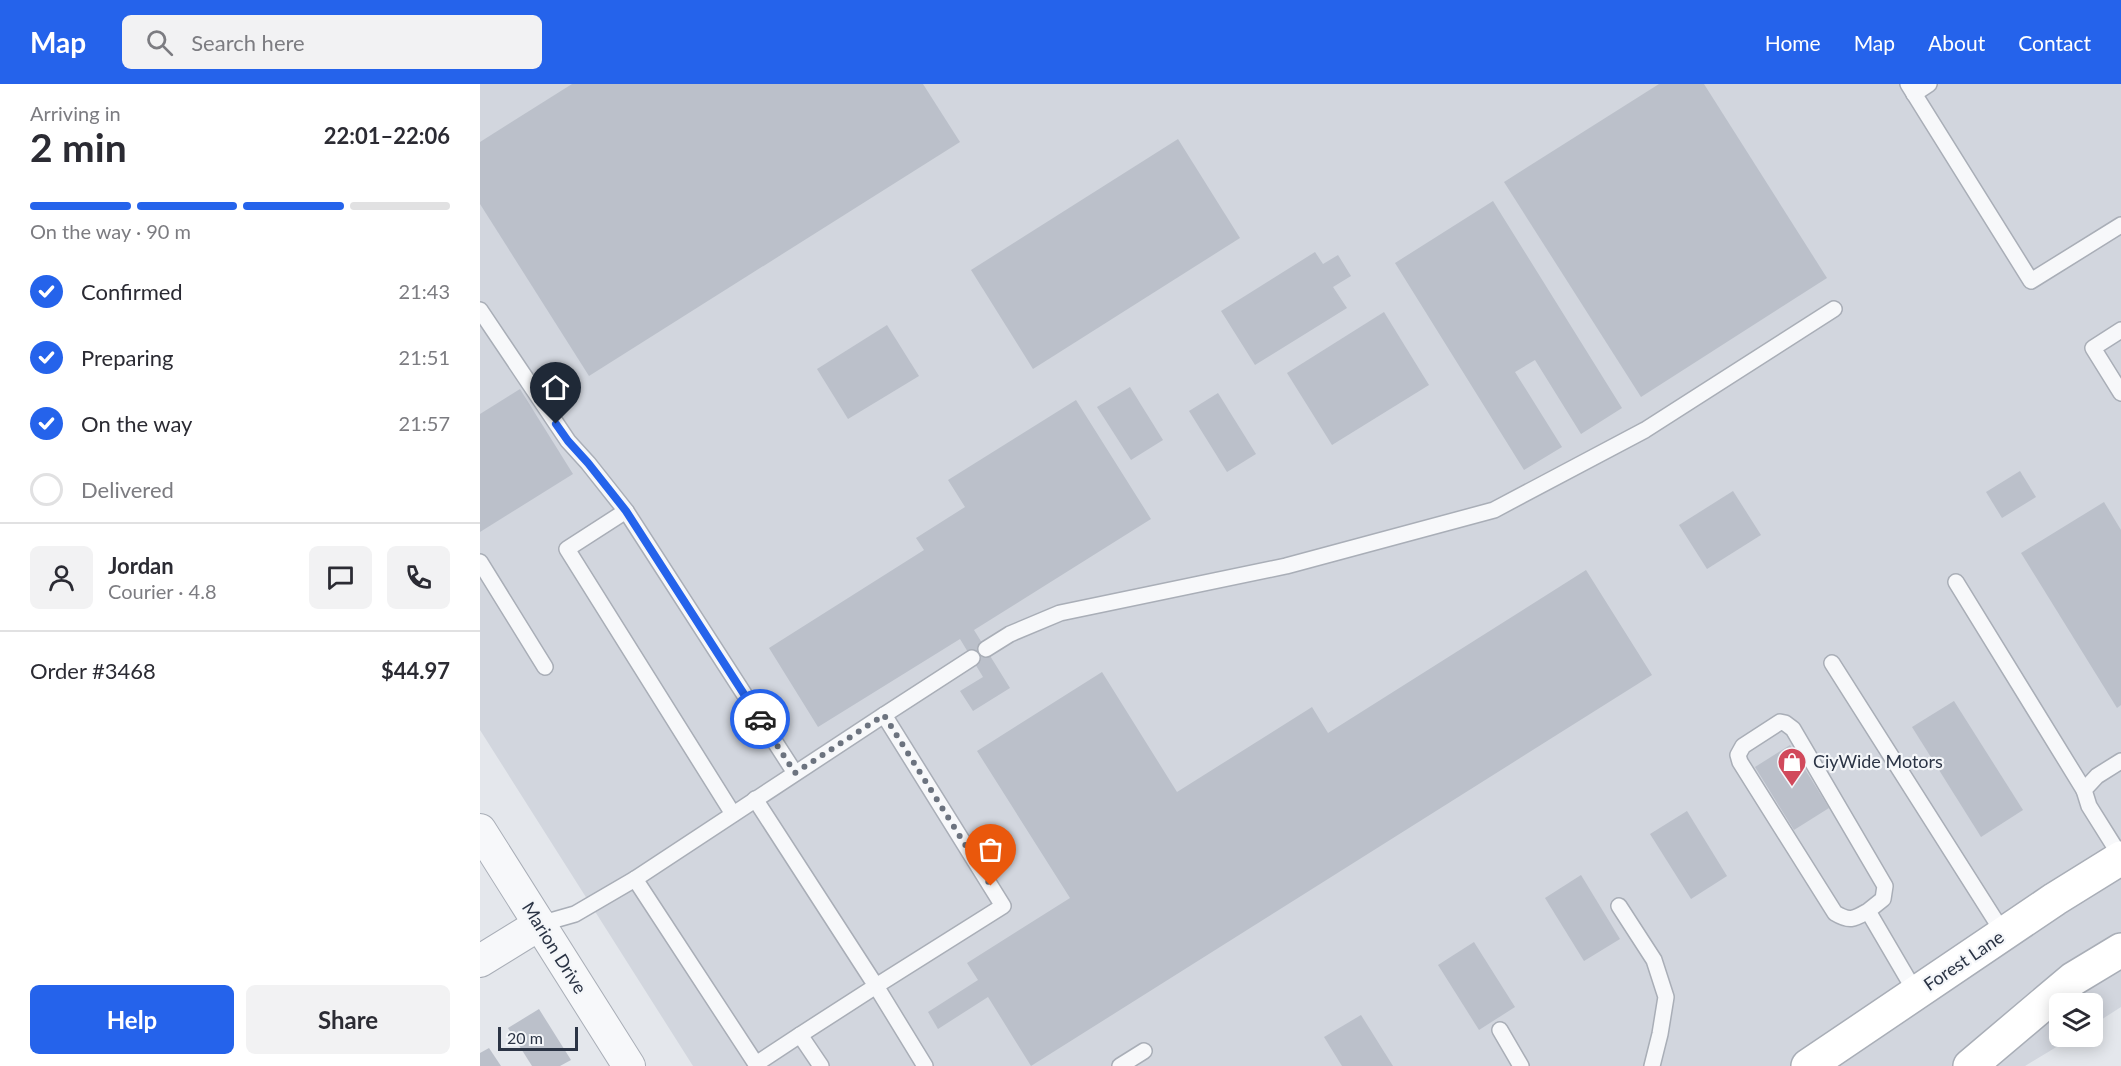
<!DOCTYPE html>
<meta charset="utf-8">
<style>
:root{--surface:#fff;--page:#f2f2f3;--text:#2b2b33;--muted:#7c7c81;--line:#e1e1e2;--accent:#2563eb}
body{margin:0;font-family:Lato,sans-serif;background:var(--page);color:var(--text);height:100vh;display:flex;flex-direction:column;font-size:22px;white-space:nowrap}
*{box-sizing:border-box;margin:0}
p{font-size:20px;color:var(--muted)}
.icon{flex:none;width:33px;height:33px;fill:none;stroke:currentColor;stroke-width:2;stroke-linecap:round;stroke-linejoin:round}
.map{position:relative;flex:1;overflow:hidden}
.drawer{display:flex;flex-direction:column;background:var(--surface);width:480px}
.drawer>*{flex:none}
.buttons{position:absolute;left:1569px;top:909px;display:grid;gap:12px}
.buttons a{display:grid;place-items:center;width:54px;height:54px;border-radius:9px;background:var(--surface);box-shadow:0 3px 15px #0003;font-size:30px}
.scale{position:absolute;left:18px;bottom:15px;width:80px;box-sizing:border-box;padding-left:6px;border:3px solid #2b3445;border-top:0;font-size:16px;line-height:21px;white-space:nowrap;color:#2b3445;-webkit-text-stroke:4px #f4f6f9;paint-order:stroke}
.pin{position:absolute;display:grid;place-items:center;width:51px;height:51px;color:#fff;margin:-62px -26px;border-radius:50% 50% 50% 0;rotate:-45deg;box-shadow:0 0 6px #0007}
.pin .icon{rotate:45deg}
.courier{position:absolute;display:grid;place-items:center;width:60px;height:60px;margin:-30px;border:4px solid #2563eb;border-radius:50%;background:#fff;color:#222;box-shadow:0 2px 8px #0007}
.overview em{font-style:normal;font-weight:700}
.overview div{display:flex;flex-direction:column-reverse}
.overview{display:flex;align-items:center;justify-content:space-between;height:102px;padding:0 30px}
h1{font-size:39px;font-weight:700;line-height:45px}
.bar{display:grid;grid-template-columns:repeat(4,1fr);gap:9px 6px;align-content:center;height:72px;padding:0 30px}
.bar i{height:8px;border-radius:4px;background:var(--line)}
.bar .on{background:var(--accent)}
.bar p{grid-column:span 4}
.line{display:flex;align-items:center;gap:15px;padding:0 30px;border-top:2px solid var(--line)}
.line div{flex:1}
.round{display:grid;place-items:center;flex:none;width:63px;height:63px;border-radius:9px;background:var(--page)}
ol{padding:0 30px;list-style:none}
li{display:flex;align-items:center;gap:18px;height:66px}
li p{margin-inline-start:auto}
li .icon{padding:6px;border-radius:50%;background:var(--accent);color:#fff;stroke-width:4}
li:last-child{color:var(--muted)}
li i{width:33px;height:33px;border:3px solid var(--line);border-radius:50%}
.button{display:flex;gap:12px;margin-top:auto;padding:12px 30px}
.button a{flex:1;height:69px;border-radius:9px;background:var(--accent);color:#fff;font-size:24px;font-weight:700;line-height:69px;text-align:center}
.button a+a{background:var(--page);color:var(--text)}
header{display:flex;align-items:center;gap:36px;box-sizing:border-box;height:84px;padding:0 30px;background:var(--accent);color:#fff}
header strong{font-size:28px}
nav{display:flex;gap:33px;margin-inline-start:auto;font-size:21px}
.search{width:420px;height:54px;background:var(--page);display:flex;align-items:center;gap:15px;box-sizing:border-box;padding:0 21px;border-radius:9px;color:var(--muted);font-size:22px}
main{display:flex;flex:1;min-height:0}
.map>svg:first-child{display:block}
</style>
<header>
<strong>Map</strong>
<div class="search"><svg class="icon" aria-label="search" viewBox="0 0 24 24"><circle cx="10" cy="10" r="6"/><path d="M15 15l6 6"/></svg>Search here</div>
<nav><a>Home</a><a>Map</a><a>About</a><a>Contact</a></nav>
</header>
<main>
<section class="drawer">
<div class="overview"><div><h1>2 min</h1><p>Arriving in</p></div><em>22:01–22:06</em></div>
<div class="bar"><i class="on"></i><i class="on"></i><i class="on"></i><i></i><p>On the way · 90 m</p></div>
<ol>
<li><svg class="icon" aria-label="check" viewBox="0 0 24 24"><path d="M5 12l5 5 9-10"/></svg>Confirmed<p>21:43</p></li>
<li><svg class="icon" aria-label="check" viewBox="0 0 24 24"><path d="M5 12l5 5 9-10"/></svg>Preparing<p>21:51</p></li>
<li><svg class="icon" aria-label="check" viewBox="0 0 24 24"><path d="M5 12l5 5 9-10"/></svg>On the way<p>21:57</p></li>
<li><i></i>Delivered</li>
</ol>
<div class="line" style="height:108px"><a class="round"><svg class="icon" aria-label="person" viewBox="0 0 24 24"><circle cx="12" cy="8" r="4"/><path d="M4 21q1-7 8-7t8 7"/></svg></a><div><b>Jordan</b><p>Courier · 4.8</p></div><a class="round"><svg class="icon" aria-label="chat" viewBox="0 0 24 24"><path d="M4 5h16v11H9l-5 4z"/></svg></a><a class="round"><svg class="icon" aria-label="phone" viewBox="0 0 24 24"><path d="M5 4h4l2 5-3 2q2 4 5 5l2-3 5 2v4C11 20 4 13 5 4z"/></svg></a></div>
<div class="line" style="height:78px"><div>Order #3468</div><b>$44.97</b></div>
<div class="button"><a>Help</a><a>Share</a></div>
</section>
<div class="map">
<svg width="1641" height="982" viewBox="0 0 1641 982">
<rect width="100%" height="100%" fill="#e4e7ec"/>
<polygon fill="#d2d6de" points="0,0 1641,0 1641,923 1613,941 1612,920 1580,920 1580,952 1593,953 1545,982 213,982 0,646"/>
<g fill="#bbc0ca">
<polygon points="92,0 443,0 480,58 109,292 0,120 0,58"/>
<polygon points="1179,0 1224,0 1347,194 1161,313 1024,98"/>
<polygon points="698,55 760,154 553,285 491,186"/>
<polygon points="1013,117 1142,324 1101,350 1055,276 1035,288 1082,363 1044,386 915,179"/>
<polygon points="835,168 843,180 858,171 871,192 853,203 867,224 775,281 741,227"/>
<polygon points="904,228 949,301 852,361 807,289"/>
<polygon points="407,241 439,292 368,335 337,285"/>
<polygon points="650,303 683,356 651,376 617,323"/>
<polygon points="40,305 93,390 0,448 0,330"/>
<polygon points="738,309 776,370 747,388 709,327"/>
<polygon points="596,316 671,435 494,546 530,604 493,627 480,607 503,593 480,555 338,643 289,564 444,466 436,454 485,423 468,396"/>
<polygon points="1540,387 1556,413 1522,434 1506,408"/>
<polygon points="1253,407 1281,451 1227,485 1199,441"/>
<polygon points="1624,418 1641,446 1641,621 1637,624 1541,469"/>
<polygon points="1106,486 1172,591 551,982 508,913 458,945 448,928 498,896 487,879 590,814 497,667 622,588 697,708 832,623 848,649"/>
<polygon points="1474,617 1543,726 1501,753 1432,643"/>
<polygon points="1310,661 1349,724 1314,746 1275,683"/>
<polygon points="1207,727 1247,792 1211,815 1170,750"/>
<polygon points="1101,791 1140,855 1104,877 1065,814"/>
<polygon points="994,858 1035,923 999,946 958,881"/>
<polygon points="59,925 91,976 80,982 52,982 28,944"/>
<polygon points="881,931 913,982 862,982 844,953"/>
<polygon points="9,964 21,982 0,982 0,969"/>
</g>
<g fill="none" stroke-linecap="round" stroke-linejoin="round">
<g stroke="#a9aeb7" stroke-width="18">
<g id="lane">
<polyline points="1428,0 1551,197 1641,141"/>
<polyline points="1434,10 1449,0"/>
<polyline points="0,226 88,357 108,379 146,427 315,689"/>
<polyline points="1641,246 1613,264 1641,309"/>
<polyline points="146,427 87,465 253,730"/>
<polyline points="0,478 65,583"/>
<polyline points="1476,498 1604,706"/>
<polyline points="506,565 530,550 580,529 806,482 1014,426 1165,346 1354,225"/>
<polyline points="1352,579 1524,850"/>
<polyline points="404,631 492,574"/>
<polyline points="1641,677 1617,692 1604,706 1609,722 1641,773"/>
<polyline points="275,715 396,902 320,951"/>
<polyline points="155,795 276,980 320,951 341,982"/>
<polyline points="1139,822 1174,876 1186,913 1180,950 1172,982"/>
<path d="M1388,827C1374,835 1370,838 1355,829L1260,678L1258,671L1263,662L1300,638L1305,639L1313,645L1405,802L1403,815L1388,827L1436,909"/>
<polyline points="60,840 95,830 155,795 404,631 523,822 396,902 445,982"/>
<polyline points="1020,946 1041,982"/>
<polyline points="640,982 664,967"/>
</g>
</g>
<g stroke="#a9aeb7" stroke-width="34">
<g id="street">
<polyline points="0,746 149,982"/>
<polyline points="0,877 60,840"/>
</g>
</g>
<g stroke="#a9aeb7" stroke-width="36">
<g id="secondary">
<polyline points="1328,982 1575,815 1641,774"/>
<polyline points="1490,982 1593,895 1641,866"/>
</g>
</g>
<use href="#lane" stroke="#f7f8fa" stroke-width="15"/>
<use href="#street" stroke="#f7f8fa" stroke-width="32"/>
<use href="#secondary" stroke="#fff" stroke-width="33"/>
</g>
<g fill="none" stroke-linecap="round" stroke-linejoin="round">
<polyline stroke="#6c737f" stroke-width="6" stroke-dasharray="0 10.8" points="280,635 315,689 404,631 511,802"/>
<polyline stroke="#2563eb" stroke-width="8" points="76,340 88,357 108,379 146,427 280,635"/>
</g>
<defs>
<g id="shop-pin" transform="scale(1.5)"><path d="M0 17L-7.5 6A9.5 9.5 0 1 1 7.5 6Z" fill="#d1495b" stroke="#f4f6f9"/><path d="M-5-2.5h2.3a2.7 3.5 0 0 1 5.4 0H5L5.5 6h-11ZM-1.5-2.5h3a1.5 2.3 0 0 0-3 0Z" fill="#fff"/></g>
</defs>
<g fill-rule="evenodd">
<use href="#shop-pin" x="1312" y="678"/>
</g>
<g text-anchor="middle" stroke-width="4.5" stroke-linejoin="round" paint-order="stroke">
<g font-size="18" fill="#2b3445" stroke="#f4f6f9" text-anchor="start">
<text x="1333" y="684">CiyWide Motors</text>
</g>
<g font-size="18" fill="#2b3445" stroke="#f4f6f9">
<text transform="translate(74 864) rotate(58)" y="6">Marion Drive</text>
<text transform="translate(1484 877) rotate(-34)" y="6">Forest Lane</text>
</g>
</g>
</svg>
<div class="buttons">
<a><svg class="icon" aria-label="layers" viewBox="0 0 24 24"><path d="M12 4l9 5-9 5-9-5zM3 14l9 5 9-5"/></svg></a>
</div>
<div class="scale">20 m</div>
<div class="pin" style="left:511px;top:802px;background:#ea580c"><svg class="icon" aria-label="bag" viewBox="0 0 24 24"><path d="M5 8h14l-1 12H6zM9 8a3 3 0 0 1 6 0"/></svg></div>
<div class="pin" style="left:76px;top:340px;background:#1f2937"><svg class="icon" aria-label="home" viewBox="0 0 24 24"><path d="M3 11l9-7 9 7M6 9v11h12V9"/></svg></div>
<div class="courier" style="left:280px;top:635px"><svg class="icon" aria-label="car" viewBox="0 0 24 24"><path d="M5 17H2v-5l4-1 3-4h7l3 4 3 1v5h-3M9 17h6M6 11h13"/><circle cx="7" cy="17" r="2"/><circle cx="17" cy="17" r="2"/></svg></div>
</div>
</main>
